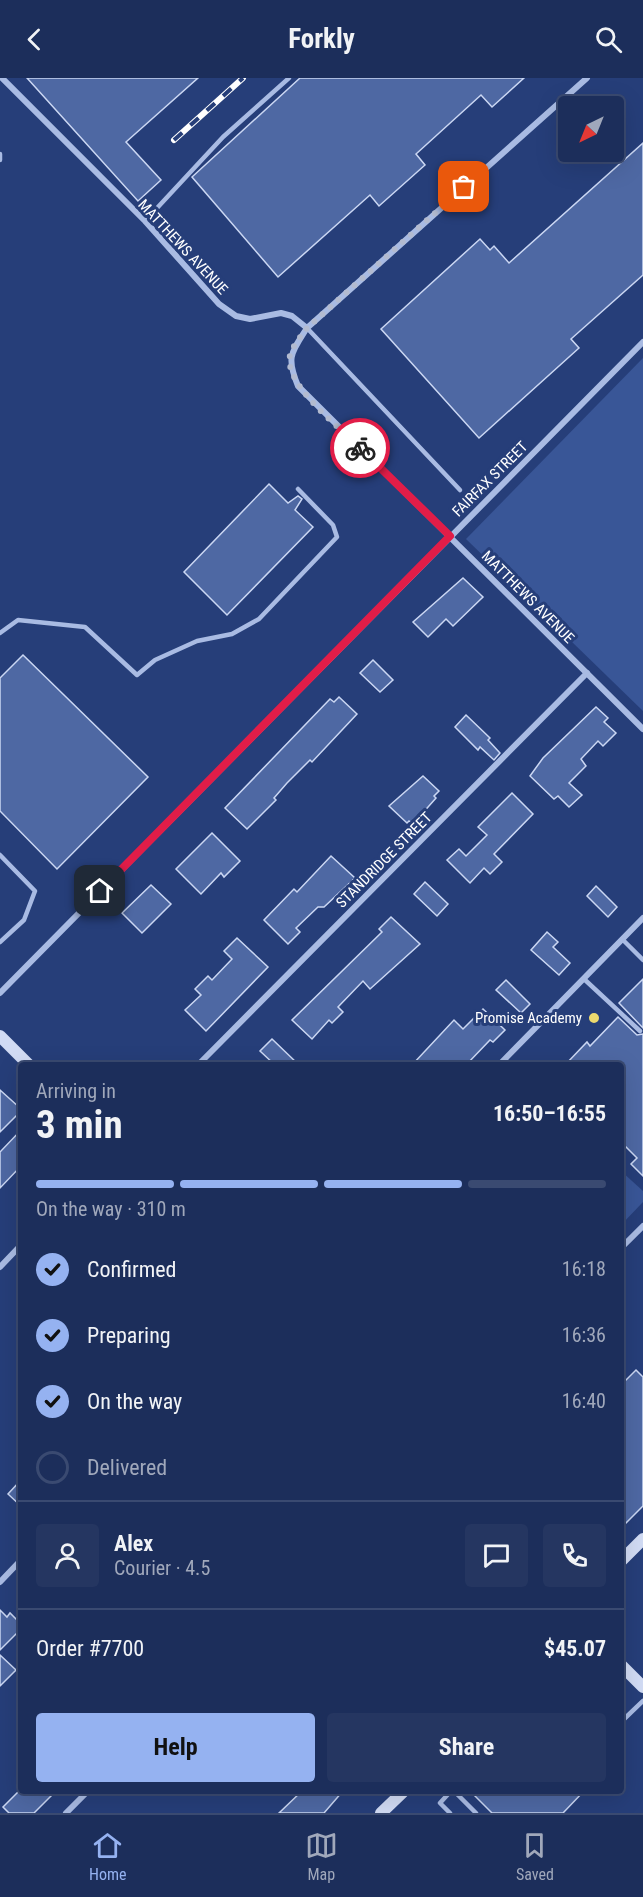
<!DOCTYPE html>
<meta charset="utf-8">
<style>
:root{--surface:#1c2e5b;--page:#253661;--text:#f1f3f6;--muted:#a0a8bb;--line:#3a4a71;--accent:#95b2f1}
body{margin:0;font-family:"Roboto Condensed",sans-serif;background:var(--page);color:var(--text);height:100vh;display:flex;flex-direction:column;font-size:22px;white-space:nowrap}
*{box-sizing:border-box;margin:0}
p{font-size:20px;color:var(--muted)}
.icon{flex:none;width:33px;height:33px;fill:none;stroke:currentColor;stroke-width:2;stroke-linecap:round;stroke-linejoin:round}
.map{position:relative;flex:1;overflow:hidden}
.side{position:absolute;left:18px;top:984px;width:606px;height:732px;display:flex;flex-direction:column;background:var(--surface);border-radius:6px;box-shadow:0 6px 24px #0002,0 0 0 2px var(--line)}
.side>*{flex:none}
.needle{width:39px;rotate:223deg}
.fabs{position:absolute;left:558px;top:18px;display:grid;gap:12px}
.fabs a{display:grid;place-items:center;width:66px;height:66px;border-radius:6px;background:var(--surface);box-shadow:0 6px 24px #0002,0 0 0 2px var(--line);font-size:30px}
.pin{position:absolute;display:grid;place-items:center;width:51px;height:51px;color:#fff;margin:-26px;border-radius:12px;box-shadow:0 3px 9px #0006}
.courier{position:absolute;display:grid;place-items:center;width:60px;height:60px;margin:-30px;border:4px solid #e11d48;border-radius:50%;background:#fff;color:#222;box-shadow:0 2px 8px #0007}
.headline em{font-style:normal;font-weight:700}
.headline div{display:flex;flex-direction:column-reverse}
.headline{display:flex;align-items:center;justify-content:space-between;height:102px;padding:0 18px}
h1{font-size:39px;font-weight:700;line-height:45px}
.bar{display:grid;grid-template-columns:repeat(4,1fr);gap:9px 6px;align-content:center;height:72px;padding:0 18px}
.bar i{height:8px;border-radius:4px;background:var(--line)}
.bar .selected{background:var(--accent)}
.bar p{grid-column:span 4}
.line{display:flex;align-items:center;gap:15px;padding:0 18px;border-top:2px solid var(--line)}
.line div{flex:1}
.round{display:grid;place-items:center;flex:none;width:63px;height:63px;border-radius:6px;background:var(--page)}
ol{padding:0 18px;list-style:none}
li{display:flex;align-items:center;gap:18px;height:66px}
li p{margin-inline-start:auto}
li .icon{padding:6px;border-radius:50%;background:var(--accent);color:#111;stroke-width:4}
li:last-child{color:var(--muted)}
li i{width:33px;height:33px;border:3px solid var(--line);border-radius:50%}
.action{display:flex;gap:12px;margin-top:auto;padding:12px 18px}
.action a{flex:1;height:69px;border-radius:6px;background:var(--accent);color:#111;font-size:24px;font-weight:700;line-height:69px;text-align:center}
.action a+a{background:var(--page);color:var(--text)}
header{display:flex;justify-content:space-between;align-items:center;height:78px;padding:0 18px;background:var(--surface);font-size:27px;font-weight:700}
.tabs{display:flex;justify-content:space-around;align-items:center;height:84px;border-top:2px solid var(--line);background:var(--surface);font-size:16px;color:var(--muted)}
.tabs a{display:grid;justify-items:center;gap:3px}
.tabs .selected{color:var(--accent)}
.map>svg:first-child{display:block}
</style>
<header><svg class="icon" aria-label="back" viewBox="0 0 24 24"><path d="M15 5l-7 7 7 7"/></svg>Forkly<svg class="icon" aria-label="search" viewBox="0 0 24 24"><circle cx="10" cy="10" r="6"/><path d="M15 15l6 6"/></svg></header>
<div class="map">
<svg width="643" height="1735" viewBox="0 0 643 1735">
<rect width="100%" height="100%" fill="#263e79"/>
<g fill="#395697">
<polygon points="643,280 643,633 466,461"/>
<polygon points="621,1093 643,1113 643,1124 621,1147"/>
</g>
<g fill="#4e68a3" stroke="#cbd7f3" stroke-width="1.5">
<polygon points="27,0 198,0 126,64 161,102 138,123"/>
<polygon points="300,0 524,0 492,29 481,17 416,76 425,87 379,128 370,117 278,199 192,99"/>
<polygon points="643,65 643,197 571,261 579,270 479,360 381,251 480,161 490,172 494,168 509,185"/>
<polygon points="269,406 288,425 298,418 302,421 295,432 313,449 227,537 184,494"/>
<polygon points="463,500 483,519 453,548 446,541 428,559 413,544"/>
<polygon points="23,577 148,699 57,791 0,733 0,600"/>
<polygon points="373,582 393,602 380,614 360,595"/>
<polygon points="339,619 357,636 312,684 310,682 287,705 274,720 276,722 247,751 225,730 330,621 334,624"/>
<polygon points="596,629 608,640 604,644 616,655 603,668 598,663 581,681 586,688 569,705 582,717 569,729 558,718 554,721 530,698 543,680"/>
<polygon points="466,637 490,660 488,662 500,675 494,682 480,669 478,672 455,649"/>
<polygon points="423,698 439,713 434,718 436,720 413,746 409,743 407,745 389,728"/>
<polygon points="512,715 533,736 494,776 502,784 490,796 484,790 470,805 447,782 459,771 466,778 487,757 478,749"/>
<polygon points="212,755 240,783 224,799 221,795 201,816 176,791"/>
<polygon points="331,778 355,800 324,829 318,829 296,850 300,854 288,866 264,842 294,811 297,814"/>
<polygon points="425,804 448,826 437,838 414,816"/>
<polygon points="151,807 171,826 142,855 122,835"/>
<polygon points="596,808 617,829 608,839 587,818"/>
<polygon points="391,839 420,866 370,911 363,903 338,929 343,934 332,945 329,942 312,961 292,942 382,854 379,851"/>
<polygon points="547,854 558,864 553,869 570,885 559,897 531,872"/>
<polygon points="237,860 268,889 206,953 185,932 201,917 195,911 208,898 212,902 232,881 224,873"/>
<polygon points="643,901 643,950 619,925"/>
<polygon points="506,902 530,926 521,935 496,912"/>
<polygon points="483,931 505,952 493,964 490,962 466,987 412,987 454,942 463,951"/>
<polygon points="618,939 637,957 643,956 643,1098 631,1086 637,1080 621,1064 621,987 565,987 587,964 590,968"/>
<polygon points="272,961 299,987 275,987 260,973"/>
<polygon points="0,1012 20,1030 17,1033 19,1035 0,1054"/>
<polygon points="21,1052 21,1088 0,1110 0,1074"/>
<polygon points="636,1292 643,1299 643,1428 621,1450 621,1307"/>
<polygon points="21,1402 21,1428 8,1416"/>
<polygon points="0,1532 7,1539 10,1535 21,1546 21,1551 0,1572"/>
<polygon points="0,1577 16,1592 0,1608"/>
<polygon points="19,1713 56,1713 34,1735 9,1735 3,1729"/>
<polygon points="302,1713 343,1713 324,1735 279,1735"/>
<polygon points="470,1713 584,1713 563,1735 492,1735"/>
</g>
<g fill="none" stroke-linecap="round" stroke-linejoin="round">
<g stroke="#a9bbe3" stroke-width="4.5">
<polyline points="0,76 0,82"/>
<polyline points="145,143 223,59 289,0"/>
<polyline points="307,250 460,412"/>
<polyline points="0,555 18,542 85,549 137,597 155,582 197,563 232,556 259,541 337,459 333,447 298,411"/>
<polyline points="0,777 35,813 24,842 0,864"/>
<polyline points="622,861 643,882"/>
<polyline points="584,901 640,953"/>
<polyline points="621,1644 643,1623"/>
<polyline points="454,1713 476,1735"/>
<polyline points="450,1735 440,1725 451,1713"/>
</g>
<g stroke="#a9bbe3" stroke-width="6">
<path d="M2,0L145,143L219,226L236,238L250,241L281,235L292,238L307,250C291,275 286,279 298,308L643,651"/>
<polyline points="307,250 587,0"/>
<polyline points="0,915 643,264"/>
<polyline points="198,987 587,595"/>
<polyline points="499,987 643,840"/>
<polyline points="621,1170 643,1148"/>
<polyline points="0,1189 21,1167"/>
<polyline points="0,1504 21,1482"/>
<polyline points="66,1735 88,1713"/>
</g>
<g stroke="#d1dbf4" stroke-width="12">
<polyline points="0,958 29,987"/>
<polyline points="621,1483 643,1461"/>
<polyline points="621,1587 643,1609"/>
<polyline points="381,1735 404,1713"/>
</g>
<g stroke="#fff" stroke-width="6">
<polyline id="rail" points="174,62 243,0"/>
</g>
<use href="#rail" stroke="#263e79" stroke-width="4" stroke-dasharray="11" stroke-linecap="butt"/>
</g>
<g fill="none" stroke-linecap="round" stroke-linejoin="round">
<path stroke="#b3bbd0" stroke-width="6" stroke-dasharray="0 10.8" d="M360,370C341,350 279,304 291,274C295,265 302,257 307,250L464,109"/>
<polyline stroke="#e11d48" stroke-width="8" points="100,813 450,458 360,370"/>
</g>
<circle fill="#ecd96e" stroke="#263e79" stroke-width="2" cx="594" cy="940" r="6"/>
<g text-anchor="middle" stroke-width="6" stroke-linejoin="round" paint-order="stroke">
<g font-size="15" fill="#fff" stroke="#263e79">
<text transform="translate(183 169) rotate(47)" y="5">MATTHEWS AVENUE</text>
<text transform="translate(490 401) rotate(-45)" y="5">FAIRFAX STREET</text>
<text transform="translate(528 519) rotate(45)" y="5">MATTHEWS AVENUE</text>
<text transform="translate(384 782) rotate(-45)" y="5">STANDRIDGE STREET</text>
</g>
<g font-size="15" fill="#fff" stroke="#263e79" text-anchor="end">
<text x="582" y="945">Promise Academy</text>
</g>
</g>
</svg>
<div class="fabs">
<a><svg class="needle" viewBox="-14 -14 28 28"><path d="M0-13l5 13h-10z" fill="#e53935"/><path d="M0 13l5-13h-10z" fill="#a0a8bb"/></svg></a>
</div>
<div class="pin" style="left:464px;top:109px;background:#ea580c"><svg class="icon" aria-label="bag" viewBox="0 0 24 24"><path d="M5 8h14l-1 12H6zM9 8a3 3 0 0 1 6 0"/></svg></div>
<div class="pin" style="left:100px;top:813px;background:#1f2937"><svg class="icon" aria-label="home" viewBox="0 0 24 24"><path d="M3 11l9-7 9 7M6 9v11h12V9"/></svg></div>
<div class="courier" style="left:360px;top:370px"><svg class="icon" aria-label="bike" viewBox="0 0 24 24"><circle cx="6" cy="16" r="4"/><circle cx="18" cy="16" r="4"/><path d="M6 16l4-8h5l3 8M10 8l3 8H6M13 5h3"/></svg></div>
<section class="side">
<div class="headline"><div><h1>3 min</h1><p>Arriving in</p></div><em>16:50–16:55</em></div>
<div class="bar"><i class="selected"></i><i class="selected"></i><i class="selected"></i><i></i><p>On the way · 310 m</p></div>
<ol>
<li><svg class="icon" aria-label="check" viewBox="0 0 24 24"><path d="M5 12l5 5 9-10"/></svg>Confirmed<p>16:18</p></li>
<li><svg class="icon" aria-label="check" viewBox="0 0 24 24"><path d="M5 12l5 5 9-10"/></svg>Preparing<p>16:36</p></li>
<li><svg class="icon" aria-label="check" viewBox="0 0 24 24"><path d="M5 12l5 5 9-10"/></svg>On the way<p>16:40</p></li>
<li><i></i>Delivered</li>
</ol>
<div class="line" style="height:108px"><a class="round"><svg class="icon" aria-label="person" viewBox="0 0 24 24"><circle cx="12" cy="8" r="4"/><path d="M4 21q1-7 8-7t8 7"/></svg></a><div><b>Alex</b><p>Courier · 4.5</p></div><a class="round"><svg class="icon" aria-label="chat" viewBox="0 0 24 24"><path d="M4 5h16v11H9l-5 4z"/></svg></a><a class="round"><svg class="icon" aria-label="phone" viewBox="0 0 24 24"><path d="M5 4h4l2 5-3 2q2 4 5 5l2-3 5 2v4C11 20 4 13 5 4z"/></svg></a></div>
<div class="line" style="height:78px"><div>Order #7700</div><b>$45.07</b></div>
<div class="action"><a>Help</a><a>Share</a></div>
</section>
</div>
<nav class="tabs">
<a class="selected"><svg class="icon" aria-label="home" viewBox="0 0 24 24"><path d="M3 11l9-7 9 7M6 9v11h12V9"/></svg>Home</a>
<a><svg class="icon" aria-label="map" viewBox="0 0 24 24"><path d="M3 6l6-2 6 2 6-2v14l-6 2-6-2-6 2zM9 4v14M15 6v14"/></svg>Map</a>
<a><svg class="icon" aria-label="saved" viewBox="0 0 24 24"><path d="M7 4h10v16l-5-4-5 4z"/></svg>Saved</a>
</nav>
